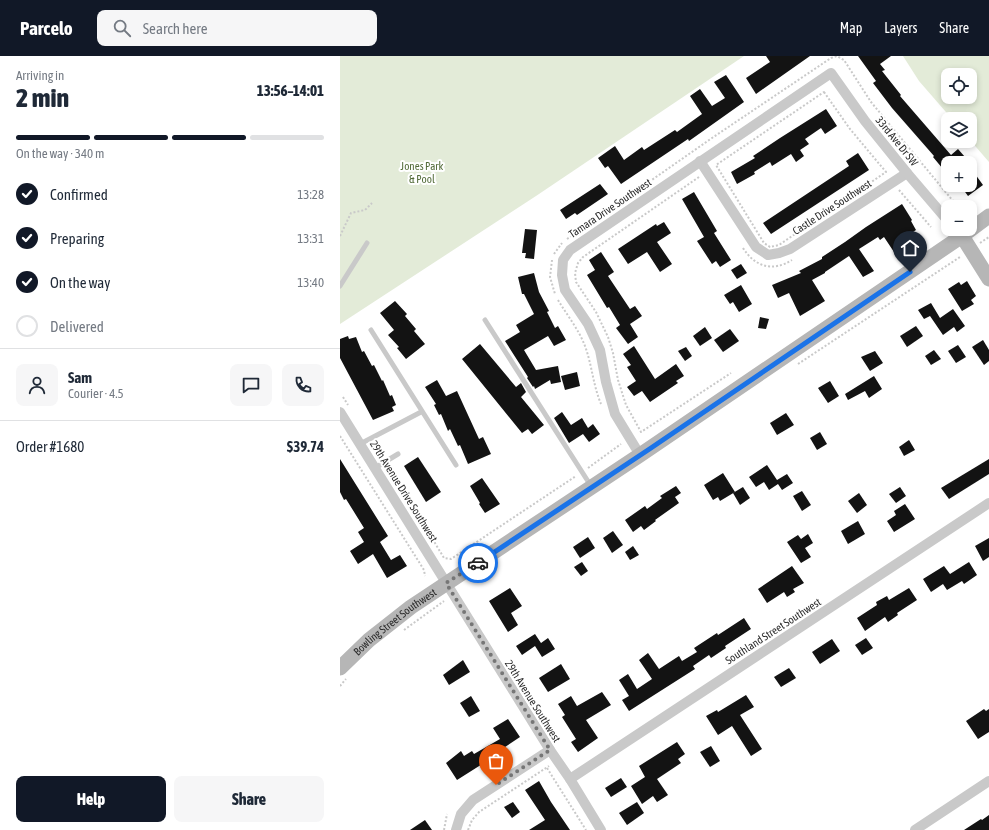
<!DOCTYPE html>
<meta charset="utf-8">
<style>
:root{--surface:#fff;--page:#f6f6f7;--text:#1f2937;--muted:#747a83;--line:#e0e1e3;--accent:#111827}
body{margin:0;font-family:"Asap Condensed",sans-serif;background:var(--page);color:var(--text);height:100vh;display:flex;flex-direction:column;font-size:15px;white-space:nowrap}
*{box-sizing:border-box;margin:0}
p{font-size:13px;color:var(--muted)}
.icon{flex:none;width:22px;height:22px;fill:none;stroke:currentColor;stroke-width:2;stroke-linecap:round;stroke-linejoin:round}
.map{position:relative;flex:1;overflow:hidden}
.panel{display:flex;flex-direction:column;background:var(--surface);width:340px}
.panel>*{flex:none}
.buttons{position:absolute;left:601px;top:12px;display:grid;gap:8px}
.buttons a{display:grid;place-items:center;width:36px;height:36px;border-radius:8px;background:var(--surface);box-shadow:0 2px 6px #0003;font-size:20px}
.pin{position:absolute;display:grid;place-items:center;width:34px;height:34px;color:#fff;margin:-41px -17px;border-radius:50% 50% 50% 0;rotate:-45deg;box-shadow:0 0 4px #0007}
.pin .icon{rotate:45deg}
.courier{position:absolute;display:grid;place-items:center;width:40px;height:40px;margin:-20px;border:3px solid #1a73e8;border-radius:50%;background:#fff;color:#222;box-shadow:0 1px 5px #0007}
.headline em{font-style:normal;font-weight:800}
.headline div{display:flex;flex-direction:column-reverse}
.headline{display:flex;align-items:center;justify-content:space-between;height:68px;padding:0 16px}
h1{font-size:26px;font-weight:800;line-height:30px}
.bar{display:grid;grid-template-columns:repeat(4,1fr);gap:6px 4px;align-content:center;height:48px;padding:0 16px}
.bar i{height:5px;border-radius:3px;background:var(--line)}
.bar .selected{background:var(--accent)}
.bar p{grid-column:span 4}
.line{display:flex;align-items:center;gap:10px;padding:0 16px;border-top:1px solid var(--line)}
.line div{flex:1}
.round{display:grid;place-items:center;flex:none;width:42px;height:42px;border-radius:8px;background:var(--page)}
ol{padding:0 16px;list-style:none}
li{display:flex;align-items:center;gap:12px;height:44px}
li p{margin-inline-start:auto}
li .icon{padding:4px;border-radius:50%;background:var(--accent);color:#fff;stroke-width:4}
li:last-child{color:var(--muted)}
li i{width:22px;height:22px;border:2px solid var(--line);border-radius:50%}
.primary-button{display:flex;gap:8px;margin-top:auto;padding:8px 16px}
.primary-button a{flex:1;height:46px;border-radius:8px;background:var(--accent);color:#fff;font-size:16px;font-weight:800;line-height:46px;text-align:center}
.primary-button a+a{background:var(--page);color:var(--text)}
header{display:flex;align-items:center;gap:24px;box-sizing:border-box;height:56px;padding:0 20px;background:var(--accent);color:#fff}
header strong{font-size:19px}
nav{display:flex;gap:22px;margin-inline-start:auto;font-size:14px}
.search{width:280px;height:36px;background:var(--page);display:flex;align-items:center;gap:10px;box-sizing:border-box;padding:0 14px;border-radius:8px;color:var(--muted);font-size:15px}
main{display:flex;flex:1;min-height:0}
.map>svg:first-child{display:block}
</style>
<header>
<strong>Parcelo</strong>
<div class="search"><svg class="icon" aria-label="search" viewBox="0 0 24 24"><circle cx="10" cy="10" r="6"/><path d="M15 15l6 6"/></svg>Search here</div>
<nav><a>Map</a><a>Layers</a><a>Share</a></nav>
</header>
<main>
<section class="panel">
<div class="headline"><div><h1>2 min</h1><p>Arriving in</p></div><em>13:56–14:01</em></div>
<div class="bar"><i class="selected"></i><i class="selected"></i><i class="selected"></i><i></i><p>On the way · 340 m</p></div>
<ol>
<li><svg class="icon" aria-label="check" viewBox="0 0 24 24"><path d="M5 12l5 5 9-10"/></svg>Confirmed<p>13:28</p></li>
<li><svg class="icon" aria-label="check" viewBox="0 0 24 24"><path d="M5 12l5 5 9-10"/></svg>Preparing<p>13:31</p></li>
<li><svg class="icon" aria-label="check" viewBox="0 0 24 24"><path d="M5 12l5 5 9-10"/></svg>On the way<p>13:40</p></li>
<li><i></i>Delivered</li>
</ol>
<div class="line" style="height:72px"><a class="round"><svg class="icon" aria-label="person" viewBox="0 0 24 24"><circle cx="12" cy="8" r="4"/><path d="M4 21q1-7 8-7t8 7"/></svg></a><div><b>Sam</b><p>Courier · 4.5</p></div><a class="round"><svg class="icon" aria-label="chat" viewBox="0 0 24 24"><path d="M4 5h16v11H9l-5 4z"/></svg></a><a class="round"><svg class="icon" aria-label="phone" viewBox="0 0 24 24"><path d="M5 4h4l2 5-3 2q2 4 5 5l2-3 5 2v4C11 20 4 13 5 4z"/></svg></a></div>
<div class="line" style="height:52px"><div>Order #1680</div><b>$39.74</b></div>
<div class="primary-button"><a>Help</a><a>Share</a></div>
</section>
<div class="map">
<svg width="649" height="774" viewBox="0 0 649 774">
<rect width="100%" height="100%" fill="#fff"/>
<g fill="#e3ebd8" fill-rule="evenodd">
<polygon points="0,0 404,0 196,140 0,268"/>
<path d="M563,0H649V106L630,84V63H612L579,25ZM608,19H630V41H608Z"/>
</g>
<g fill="#131313">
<polygon points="426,0 470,0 416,38 406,22 430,6"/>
<polygon points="518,0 551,0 540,8 545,14 542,15 561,39 560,40 611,99 618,93 625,101 624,102 628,107 608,107 608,119 593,101 594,100 552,52 533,27 536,25"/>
<polygon points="386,19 404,46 349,85 348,83 281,128 268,110 265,112 258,102 275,90 284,104 302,91 304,94 335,74 337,76 362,58 350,40 360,33 372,50 385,42 374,26"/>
<polygon points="486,53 497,70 485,78 481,72 465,83 469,88 460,94 464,100 456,106 451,98 432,110 430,106 414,116 415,118 397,128 391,116 415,102 413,100 440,82"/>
<polygon points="518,97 529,114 431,178 423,167 509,110 506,105"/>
<polygon points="630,111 643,129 628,140 620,129 630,129"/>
<polygon points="260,128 268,138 237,159 235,157 226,163 220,154"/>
<polygon points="354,136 377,175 374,177 391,204 380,211 376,205 372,208 357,185 364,181 342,143"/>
<polygon points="562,148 572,164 571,165 576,174 559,185 564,193 556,199 544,181 540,184 538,181 519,193 534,215 523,221 509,200 485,216 485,217 472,224 485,245 460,260 449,237 438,242 432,229 461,217 459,215 482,203 482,201 505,186 526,171"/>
<polygon points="324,166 331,177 317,186 332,208 320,216 307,196 288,208 278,193 316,168 317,170"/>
<polygon points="185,173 197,174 194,203 185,202 186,197 182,197"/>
<polygon points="261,196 274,216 268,220 290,253 295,250 302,260 290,268 298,281 288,288 276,272 280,269 269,251 267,252 247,219 255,214 249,204"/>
<polygon points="401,208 407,217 397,223 391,214"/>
<polygon points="194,217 199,236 209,255 207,256 215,272 218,270 226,284 214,290 208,280 184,294 196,314 218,310 221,326 211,328 210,324 195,333 194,330 193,331 187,322 188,321 165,285 180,276 176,269 194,258 184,238 182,238 178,221"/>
<polygon points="627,225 636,240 631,244 634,248 622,255 608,233 619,226 621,229"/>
<polygon points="401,229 412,248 399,256 393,246 390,248 384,239"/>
<polygon points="55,245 67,258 65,260 76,273 74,275 85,288 66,303 57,292 59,291 48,279 54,274 40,257"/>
<polygon points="591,247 600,262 613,253 625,270 617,276 614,271 603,279 590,260 584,263 578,254"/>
<polygon points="420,261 429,263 426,273 418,272"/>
<polygon points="576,270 583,280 567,291 560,280"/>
<polygon points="365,271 372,282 360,290 353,280"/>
<polygon points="390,273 399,285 383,296 374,284"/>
<polygon points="8,280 9,283 16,281 22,296 24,295 32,310 34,309 42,325 43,324 50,340 52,339 56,349 52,351 54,355 33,364 0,302 0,283"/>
<polygon points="643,284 649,294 649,305 644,309 632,291"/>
<polygon points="140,288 176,331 181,327 186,336 181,341 204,369 192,378 188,373 182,377 122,303"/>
<polygon points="618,289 626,301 616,307 608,295"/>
<polygon points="294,290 315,323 336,308 344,320 336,325 338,327 310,346 302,335 294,340 287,331 296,325 287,311 291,309 283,298"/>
<polygon points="346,291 352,300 345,305 338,295"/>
<polygon points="594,294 601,303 591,309 585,300"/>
<polygon points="535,295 543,307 530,315 521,301"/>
<polygon points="237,316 240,330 225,334 221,320"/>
<polygon points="534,320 542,333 529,342 525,335 508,344 505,338"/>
<polygon points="97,324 106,340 117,335 139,383 143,381 151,398 128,408 120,389 118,390 110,373 108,375 101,358 99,359 94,349 96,348 85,331"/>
<polygon points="490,325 499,340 488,347 478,332"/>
<polygon points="222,356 231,369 242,362 248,372 253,368 260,378 249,386 243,378 229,387 214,362"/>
<polygon points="446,357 454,369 437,379 430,367"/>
<polygon points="480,376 487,388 477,394 470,382"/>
<polygon points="569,384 575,394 564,400 559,391"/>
<polygon points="78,401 101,436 86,446 64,410"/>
<polygon points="0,403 48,480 40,486 51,504 60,499 67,510 47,522 33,498 18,508 10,495 24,486 18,476 24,472 6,443 4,444 0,436"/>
<polygon points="649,403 649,418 609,443 601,432"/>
<polygon points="427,409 437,424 447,418 453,427 442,434 438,428 429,434 424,426 416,431 409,421"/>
<polygon points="383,417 395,436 380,445 378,441 373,444 364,429"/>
<polygon points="142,422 160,448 145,457 139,448 140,447 130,430"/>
<polygon points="336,430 341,437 335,441 339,447 315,464 316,465 304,474 301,470 293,476 285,464 305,450 307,453 322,442 320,440"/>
<polygon points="403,431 410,442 400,449 393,437"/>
<polygon points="560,431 566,440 556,447 549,438"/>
<polygon points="462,435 471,449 462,455 453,440"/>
<polygon points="519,437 527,449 517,457 508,445"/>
<polygon points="565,448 575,463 554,476 547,465 556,459 554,455"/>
<polygon points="518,465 525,478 508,488 501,475"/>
<polygon points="273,475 283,489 272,497 263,482"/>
<polygon points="468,478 473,487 465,492 471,501 461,507 447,486 458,479 461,483"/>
<polygon points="248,481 255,492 240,502 233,491"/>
<polygon points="649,482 649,501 643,505 635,490"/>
<polygon points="293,490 299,499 290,504 285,496"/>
<polygon points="242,506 248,515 241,520 234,511"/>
<polygon points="629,506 637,519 624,528 622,525 607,534 603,528 591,536 583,523 604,510 610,518"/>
<polygon points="452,510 464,527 453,533 455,536 447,541 444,536 427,547 418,533"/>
<polygon points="170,532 182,550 171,557 178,569 168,576 149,545"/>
<polygon points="569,532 577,544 557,557 558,559 548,566 545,561 525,575 517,562 537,549 536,546 547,540 549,544"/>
<polygon points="404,562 411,573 385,590 386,592 371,602 369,599 353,610 355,613 289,655 282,644 289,640 279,624 288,618 297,633 312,623 299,604 308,597 319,613 339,600 342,605 357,596 354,592 377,577 378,579"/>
<polygon points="195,578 201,587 208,582 215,593 202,601 195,590 182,599 176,590"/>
<polygon points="526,582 533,592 522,599 515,589"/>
<polygon points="492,583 500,595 480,608 472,596"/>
<polygon points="123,604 130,616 109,629 103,619"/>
<polygon points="221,608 230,623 208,636 199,622"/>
<polygon points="449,612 456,622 441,631 434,621"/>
<polygon points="262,636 271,649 246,664 258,682 238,696 231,686 236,683 222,661 225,659 218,648 231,640 237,650"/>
<polygon points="406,639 414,651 400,659 422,693 411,700 392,670 378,679 366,660 377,654 378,656"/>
<polygon points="131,640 140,655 129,661 120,647"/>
<polygon points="644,653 646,655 649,653 649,676 638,683 626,665"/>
<polygon points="168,663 180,681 165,691 166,693 117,724 106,707 121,695 124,700 132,695 134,698 160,683 153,672"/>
<polygon points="337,686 345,698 338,703 341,707 317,723 328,739 317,746 313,740 302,748 291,730 305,721 299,710"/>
<polygon points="371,690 380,705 370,711 360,696"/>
<polygon points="281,722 287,731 271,741 265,732"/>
<polygon points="199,725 211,746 230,774 189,774 205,764 185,734"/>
<polygon points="173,746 180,756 172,762 164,751"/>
<polygon points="297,746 304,757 287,769 279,757"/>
<polygon points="649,759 649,774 624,774 641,763 642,764"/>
<polygon points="85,764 92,774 70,774"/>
</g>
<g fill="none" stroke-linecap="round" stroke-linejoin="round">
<g stroke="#c9c9c9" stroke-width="2" stroke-dasharray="2 2" stroke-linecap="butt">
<polygon points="484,36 510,73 546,116 439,189 430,191 424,187 376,109"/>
<polyline points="359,121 243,201 238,207 235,217 236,226 256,256 268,281 273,297 278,324 286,349 301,376 391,317"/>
<polyline points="559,134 591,171"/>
<polyline points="0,180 11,157 25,154 32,147"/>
<polyline points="227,183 372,82 491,2 497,0 504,4 531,46 618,151"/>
<polyline points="640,187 649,181"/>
<path d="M403,192C415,211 433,216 452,204"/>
<polyline points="214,198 222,187"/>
<polyline points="212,204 210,221 215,238"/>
<path d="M218,244C227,259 239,274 245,290C252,309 253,329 261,348"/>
<polyline points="458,308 620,201"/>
<polyline points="3,341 8,349"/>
<polyline points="0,380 84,514 85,520"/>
<polyline points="36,393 42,400"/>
<polyline points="49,411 104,502 111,503 236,420"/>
<polyline points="248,412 281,388"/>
<polyline points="64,574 104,545"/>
<polyline points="0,630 6,623"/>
<polyline points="207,712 246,774"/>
<polyline points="104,774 107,758"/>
<polyline points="128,774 132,764 139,756 209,710"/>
</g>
<g stroke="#c9c9c9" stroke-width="5">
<polyline points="0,230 27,187"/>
<polyline points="145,264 251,430"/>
<polyline points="31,274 116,409"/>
<polyline points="20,388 81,356"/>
<polyline points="35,412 58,398"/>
</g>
<g stroke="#c9c9c9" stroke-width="10">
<polyline points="360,105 416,191 428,199 439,197 450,193 567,117"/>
<polyline points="0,356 210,694 230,723 261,774"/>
<polyline points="300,399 275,358 266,326 260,294 248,268 225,234 222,219 223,204 230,194 491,17 525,65 567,117 608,165"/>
<polyline points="230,723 649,447"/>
<polyline points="116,774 121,758 133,744 210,694"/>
<polyline points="575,774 649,725"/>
</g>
<g stroke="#b6b6b6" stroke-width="15">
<polyline points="622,180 649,223"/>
<path id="s1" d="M0,612L29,584L71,551L300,399L622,180L649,160"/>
</g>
</g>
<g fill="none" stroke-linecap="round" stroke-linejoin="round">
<polyline stroke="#767676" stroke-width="4" stroke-dasharray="0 7.2" points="138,507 106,527 210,694 156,729"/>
<polyline stroke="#1a73e8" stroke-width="5" points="138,507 311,392 570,216"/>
</g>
<g text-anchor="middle" stroke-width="4" stroke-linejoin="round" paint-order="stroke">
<g font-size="11" fill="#2c2c2c" stroke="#fff">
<text transform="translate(557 85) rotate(51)" y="4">33rd Ave Dr SW</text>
<text transform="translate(492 151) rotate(-33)" y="4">Castle Drive Southwest</text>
<text transform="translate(270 152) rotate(-34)" y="4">Tamara Drive Southwest</text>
<text transform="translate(64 435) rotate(58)" y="4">29th Avenue Drive Southwest</text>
<text dy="4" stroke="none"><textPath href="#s1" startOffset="72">Bowling Street Southwest</textPath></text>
<text transform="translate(433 575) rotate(-33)" y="4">Southland Street Southwest</text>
<text transform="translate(193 645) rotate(58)" y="4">29th Avenue Southwest</text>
</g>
<g font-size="11" fill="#516a37" stroke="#fff">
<text x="82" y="114">Jones Park<tspan x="82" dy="13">&amp; Pool</tspan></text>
</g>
</g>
</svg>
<div class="buttons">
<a><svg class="icon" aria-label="locate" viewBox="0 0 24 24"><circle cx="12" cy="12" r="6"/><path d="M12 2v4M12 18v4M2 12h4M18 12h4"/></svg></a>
<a><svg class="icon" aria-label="layers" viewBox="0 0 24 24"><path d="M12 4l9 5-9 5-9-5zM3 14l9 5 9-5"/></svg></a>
<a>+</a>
<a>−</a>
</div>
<div class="pin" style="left:156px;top:729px;background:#ea580c"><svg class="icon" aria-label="bag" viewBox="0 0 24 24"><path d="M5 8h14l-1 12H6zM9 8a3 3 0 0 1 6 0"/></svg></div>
<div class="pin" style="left:570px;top:216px;background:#1f2937"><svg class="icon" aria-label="home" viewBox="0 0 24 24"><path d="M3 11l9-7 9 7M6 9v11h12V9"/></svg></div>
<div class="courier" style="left:138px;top:507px"><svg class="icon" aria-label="car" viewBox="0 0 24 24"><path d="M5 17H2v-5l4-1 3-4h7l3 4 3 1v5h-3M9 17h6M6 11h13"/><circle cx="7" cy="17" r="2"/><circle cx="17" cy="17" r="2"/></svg></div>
</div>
</main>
